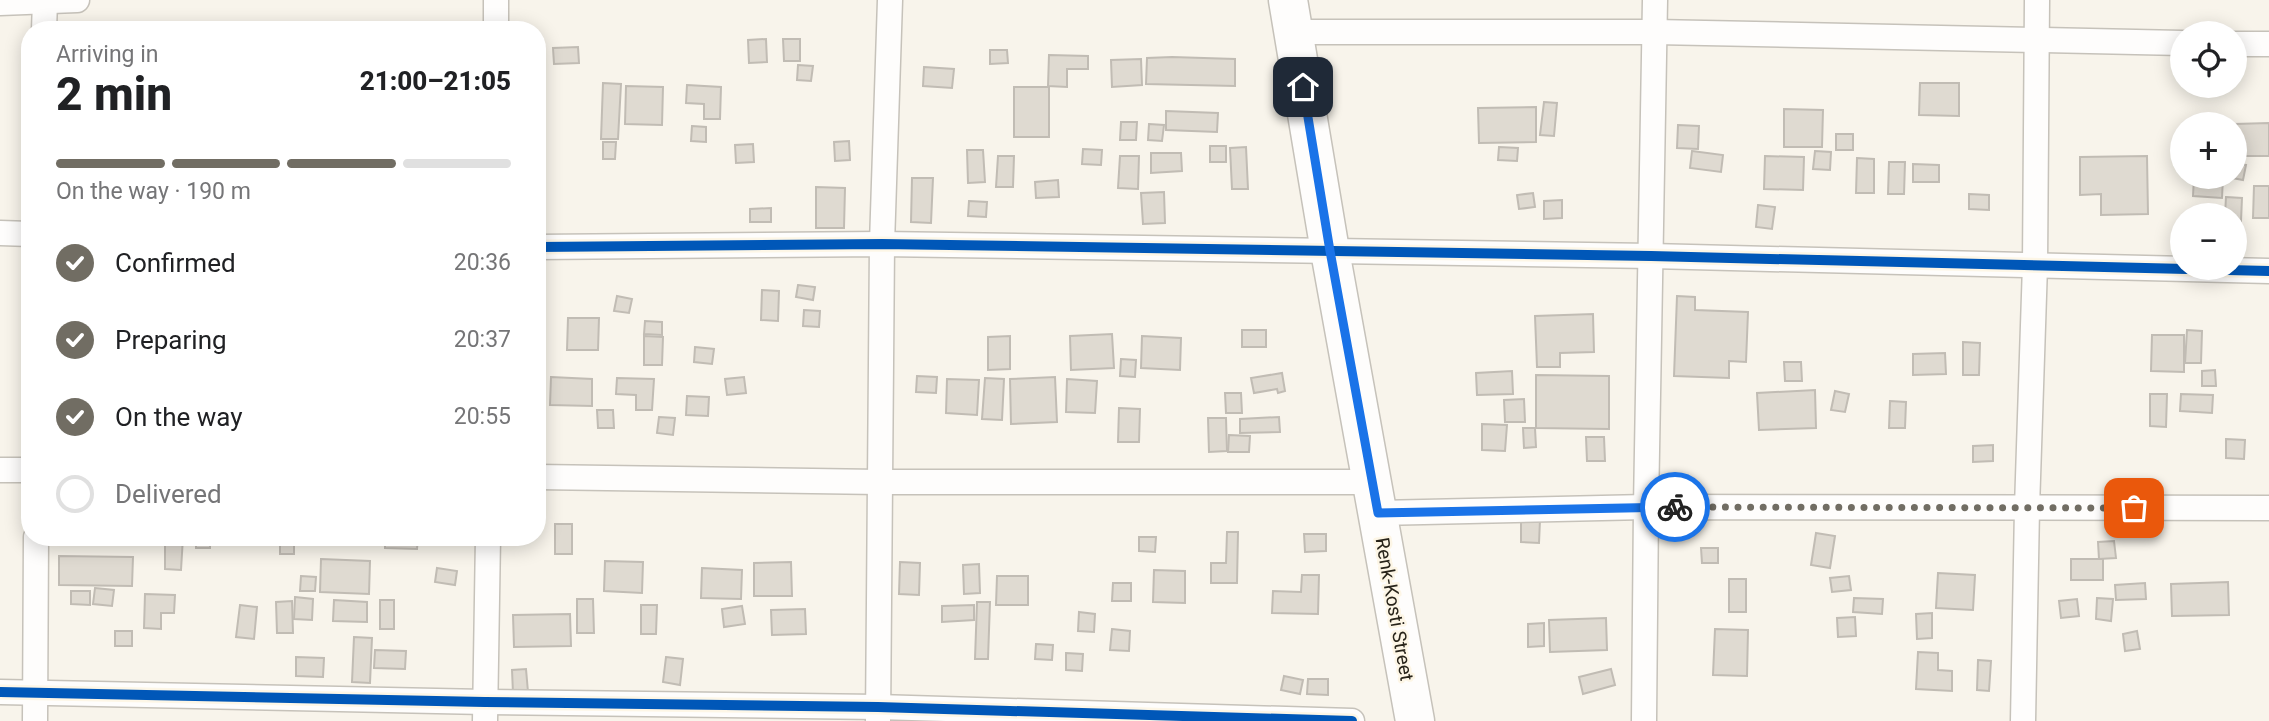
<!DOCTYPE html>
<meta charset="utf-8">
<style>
:root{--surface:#fff;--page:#f6f6f6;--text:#202124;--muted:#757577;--line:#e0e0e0;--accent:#716d63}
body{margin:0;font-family:Roboto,sans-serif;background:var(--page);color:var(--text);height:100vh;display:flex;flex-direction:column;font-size:26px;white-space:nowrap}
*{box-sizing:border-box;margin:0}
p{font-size:23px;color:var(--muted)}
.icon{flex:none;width:38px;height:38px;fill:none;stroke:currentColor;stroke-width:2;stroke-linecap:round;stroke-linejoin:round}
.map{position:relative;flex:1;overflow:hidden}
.side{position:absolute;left:21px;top:21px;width:525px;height:525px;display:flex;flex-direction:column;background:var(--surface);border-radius:28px;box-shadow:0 4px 18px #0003}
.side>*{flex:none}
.tools{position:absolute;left:2170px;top:21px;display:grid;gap:14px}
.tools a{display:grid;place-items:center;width:77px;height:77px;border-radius:50%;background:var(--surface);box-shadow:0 4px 18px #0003;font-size:35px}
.pin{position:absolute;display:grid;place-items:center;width:60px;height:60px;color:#fff;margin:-30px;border-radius:14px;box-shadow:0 4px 10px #0006}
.courier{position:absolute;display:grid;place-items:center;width:70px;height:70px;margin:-35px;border:5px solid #1a73e8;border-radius:50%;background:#fff;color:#222;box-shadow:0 2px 9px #0007}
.head em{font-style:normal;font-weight:800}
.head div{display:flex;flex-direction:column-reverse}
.head{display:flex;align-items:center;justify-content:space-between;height:119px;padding:0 35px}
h1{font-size:46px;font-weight:800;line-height:52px}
.bar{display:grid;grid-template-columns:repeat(4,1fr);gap:10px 7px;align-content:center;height:84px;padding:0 35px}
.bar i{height:9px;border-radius:5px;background:var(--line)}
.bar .current{background:var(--accent)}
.bar p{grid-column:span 4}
ol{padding:0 35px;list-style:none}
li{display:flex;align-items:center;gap:21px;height:77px}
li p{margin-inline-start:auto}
li .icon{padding:7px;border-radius:50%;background:var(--accent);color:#fff;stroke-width:4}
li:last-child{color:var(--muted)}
li i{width:38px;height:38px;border:4px solid var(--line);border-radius:50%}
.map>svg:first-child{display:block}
</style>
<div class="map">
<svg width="2269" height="721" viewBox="0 0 2269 721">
<rect width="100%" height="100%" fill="#f8f4eb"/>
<g fill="#dfdad1" stroke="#c1bcb4" stroke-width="2">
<polygon points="766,39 767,62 749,63 748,40"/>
<polygon points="783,39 800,39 800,61 784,61"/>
<polygon points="578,47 579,63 554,64 553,48"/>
<polygon points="990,50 1007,50 1008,63 990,64"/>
<polygon points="1049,55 1088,56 1088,69 1067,69 1067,87 1048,86"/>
<polygon points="1172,57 1235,59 1235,86 1146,84 1147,58"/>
<polygon points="1141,59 1142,85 1112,87 1111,60"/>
<polygon points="798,65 813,66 811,81 797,80"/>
<polygon points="924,67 954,69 952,88 923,86"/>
<polygon points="603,83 621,84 618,139 601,139"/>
<polygon points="1920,83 1959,83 1959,116 1919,115"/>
<polygon points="687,85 721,87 720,119 704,119 704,104 686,103"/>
<polygon points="626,86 663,87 662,125 625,124"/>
<rect x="1014" y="87" width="35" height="50"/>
<polygon points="1544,102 1557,103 1554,136 1540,135"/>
<polygon points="1536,107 1536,142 1479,143 1478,108"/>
<polygon points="1784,109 1823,110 1822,147 1784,147"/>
<polygon points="1166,111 1218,113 1217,132 1166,130"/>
<polygon points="1121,122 1137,122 1136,140 1120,140"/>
<polygon points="2269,123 2269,156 2236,156 2235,124"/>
<polygon points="1149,124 1164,125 1162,141 1148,140"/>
<polygon points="1678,125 1699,126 1698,149 1677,148"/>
<polygon points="692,126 706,127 706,142 691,141"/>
<rect x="1836" y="134" width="17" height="16"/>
<polygon points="849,141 850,160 835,161 834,142"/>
<polygon points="603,142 616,142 615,159 603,159"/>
<polygon points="753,144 754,162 736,163 735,145"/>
<rect x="1210" y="146" width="16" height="16"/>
<polygon points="1246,147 1248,189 1232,189 1230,148"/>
<polygon points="1499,147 1518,148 1517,161 1498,160"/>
<polygon points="1083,149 1102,150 1101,165 1082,164"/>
<polygon points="967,150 983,150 985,182 968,183"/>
<polygon points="1692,151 1723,155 1721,172 1690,168"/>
<polygon points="1815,151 1831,152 1830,170 1813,169"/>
<polygon points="1151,153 1181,153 1182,171 1151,173"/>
<polygon points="998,156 1014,156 1013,187 996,187"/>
<polygon points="1120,156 1139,156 1138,189 1118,188"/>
<polygon points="1765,156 1804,157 1803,190 1764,189"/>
<polygon points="2147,156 2148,214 2101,215 2101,194 2080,195 2080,157"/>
<polygon points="1857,158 1874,159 1874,193 1856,193"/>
<polygon points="1889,162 1905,162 1904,194 1888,194"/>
<polygon points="1913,164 1939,165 1939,182 1913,182"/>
<polygon points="2235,164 2246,165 2243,180 2227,177 2235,177"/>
<polygon points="2194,177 2223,177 2222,198 2193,196"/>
<polygon points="912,178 933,178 931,223 911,222"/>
<polygon points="1058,180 1059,197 1036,198 1035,182"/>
<polygon points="2254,186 2269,186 2269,218 2253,218"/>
<polygon points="816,187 845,188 844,228 816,228"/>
<polygon points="1164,192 1165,223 1143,224 1141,193"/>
<polygon points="1533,193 1535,207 1519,209 1517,195"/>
<polygon points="1969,194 1989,195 1989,210 1969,209"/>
<polygon points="2226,197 2242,198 2241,221 2235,220 2235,215 2225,215"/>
<polygon points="1562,200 1562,218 1544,219 1544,201"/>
<polygon points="969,201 987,202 986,217 968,216"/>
<polygon points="1758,205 1775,207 1772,229 1756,227"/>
<polygon points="771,208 771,222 750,222 750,209"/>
<polygon points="798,285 815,287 813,300 796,297"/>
<polygon points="762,290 779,291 778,321 761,320"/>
<polygon points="617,296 632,299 629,313 614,311"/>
<polygon points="1677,296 1695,297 1695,310 1748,312 1746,362 1729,361 1729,378 1674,376"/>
<polygon points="804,310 820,311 819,327 803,326"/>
<polygon points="1593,314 1594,352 1560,353 1560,367 1537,367 1535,316"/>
<polygon points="568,318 599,318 598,350 567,350"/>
<polygon points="645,321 662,322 662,335 644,334"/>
<rect x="1242" y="330" width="24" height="17"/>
<polygon points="2187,330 2202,331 2201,363 2185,363"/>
<polygon points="1112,334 1114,368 1071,370 1070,336"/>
<polygon points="2152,335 2184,335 2184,372 2151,371"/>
<polygon points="644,336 663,337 662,365 644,365"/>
<polygon points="1010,336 1010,369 988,370 988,337"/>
<polygon points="1142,336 1181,338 1180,370 1141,368"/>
<polygon points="1963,342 1980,343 1979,375 1963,375"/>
<polygon points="695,347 714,349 712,364 694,362"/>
<polygon points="1945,353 1946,374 1913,375 1913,354"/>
<polygon points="1121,359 1136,360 1135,377 1120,376"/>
<polygon points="1784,362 1801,362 1802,381 1785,381"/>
<polygon points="2215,370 2216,386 2202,386 2202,371"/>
<polygon points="1512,371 1513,394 1477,395 1476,373"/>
<polygon points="1282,373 1285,391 1278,393 1277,389 1254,393 1251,378"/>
<polygon points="1536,375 1609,376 1609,429 1536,428"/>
<polygon points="917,376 937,377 936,393 916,392"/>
<polygon points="551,377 592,379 592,406 550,405"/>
<polygon points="744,377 746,393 727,395 725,379"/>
<polygon points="1055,377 1057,422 1011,424 1010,379"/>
<polygon points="617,378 654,379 652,410 636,410 636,395 616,394"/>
<polygon points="985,378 1004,379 1002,420 982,419"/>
<polygon points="947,379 979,380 977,415 946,413"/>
<polygon points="1067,379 1097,381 1095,413 1066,412"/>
<polygon points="1815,390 1816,428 1759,430 1757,393"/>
<polygon points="1835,391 1849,394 1845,412 1831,410"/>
<polygon points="1225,393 1241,393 1242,413 1226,413"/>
<polygon points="2150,394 2167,394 2166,427 2150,426"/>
<polygon points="2181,394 2213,395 2212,413 2180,411"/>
<polygon points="687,396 709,397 708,416 686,415"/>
<polygon points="1524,399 1525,422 1505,422 1504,400"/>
<polygon points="1890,401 1906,402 1905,428 1889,428"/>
<polygon points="1119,408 1140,409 1139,442 1118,442"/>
<polygon points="597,410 613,410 614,428 598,428"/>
<polygon points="659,417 675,418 673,435 657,433"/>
<polygon points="1279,417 1280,432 1240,433 1240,419"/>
<polygon points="1208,418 1226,418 1227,451 1209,452"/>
<polygon points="1482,424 1507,425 1505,451 1482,450"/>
<polygon points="1523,428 1535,428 1536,447 1524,448"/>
<polygon points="1229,435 1250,436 1249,452 1228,452"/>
<polygon points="1586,437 1604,437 1605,461 1587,461"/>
<polygon points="2226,439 2245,440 2244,459 2226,458"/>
<polygon points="1993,445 1993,461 1973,462 1973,446"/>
<polygon points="1521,520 1540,520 1539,543 1521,542"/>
<rect x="555" y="524" width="17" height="30"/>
<polygon points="1227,532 1238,532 1237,583 1211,583 1211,563 1226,563"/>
<polygon points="1816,533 1835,536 1830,568 1811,565"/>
<polygon points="1304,534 1326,534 1326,551 1305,552"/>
<polygon points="165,537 183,537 181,570 165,569"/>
<rect x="196" y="537" width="14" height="11"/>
<rect x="280" y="537" width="14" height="17"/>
<polygon points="385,537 418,537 417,549 385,548"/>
<polygon points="1139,537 1156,537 1155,552 1139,551"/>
<polygon points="2114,541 2116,558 2099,559 2098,542"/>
<polygon points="1701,548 1718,548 1718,563 1702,563"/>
<polygon points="59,556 133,557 132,586 59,585"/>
<polygon points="321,559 370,561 369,594 320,592"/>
<rect x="2071" y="559" width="32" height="21"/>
<polygon points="605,561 643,562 642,593 604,591"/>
<polygon points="791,562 792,596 754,596 754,563"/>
<polygon points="900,562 920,563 919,595 899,594"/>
<polygon points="979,564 980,593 964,594 963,565"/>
<polygon points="437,568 457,571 455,585 435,582"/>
<polygon points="702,568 742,570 741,599 701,598"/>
<polygon points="1154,570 1185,571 1185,603 1153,602"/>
<polygon points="1938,573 1975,575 1973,610 1936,608"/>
<polygon points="1302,575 1319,575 1318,614 1272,613 1273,591 1301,592"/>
<polygon points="301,576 316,577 315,591 300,591"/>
<polygon points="997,576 1028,576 1028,605 996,605"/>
<polygon points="1849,576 1851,590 1832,592 1830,578"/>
<rect x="1729" y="579" width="17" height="33"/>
<polygon points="2228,582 2229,615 2172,616 2171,584"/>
<polygon points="1113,583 1131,583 1131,601 1112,601"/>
<polygon points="2145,583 2146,599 2116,600 2115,585"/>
<polygon points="95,588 114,590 112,606 93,604"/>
<polygon points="71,591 90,591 90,605 71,604"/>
<polygon points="145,594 175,595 174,613 161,613 161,629 144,628"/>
<polygon points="295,597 313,599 312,620 294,619"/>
<polygon points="1854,598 1883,599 1882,614 1853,612"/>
<polygon points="2097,598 2113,599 2111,621 2096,619"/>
<polygon points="577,599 593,599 594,633 577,633"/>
<polygon points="2077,599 2079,616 2061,618 2059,601"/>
<polygon points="334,600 367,602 367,622 333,621"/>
<rect x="380" y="600" width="14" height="29"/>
<polygon points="292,601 293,633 277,633 276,602"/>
<polygon points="977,602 990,602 988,659 975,659"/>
<polygon points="240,605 257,607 254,639 236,637"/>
<polygon points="641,605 657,605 656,634 641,634"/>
<polygon points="974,605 974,620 942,622 942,606"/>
<polygon points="742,606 745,624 724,627 722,609"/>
<polygon points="805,609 806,634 772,635 771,610"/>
<polygon points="1079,612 1095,614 1094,632 1078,631"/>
<polygon points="1932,613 1932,638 1917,639 1916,614"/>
<polygon points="570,614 571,646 514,647 513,615"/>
<polygon points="1855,617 1856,636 1838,637 1837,618"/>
<polygon points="1606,618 1607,650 1550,652 1549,620"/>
<polygon points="1544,623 1544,646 1528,647 1528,624"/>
<polygon points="1112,629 1130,631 1129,651 1110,650"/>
<polygon points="1715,629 1748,630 1747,676 1713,675"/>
<rect x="115" y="631" width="17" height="15"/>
<polygon points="2137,631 2140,649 2125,651 2123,634"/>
<polygon points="354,637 372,638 370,683 352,682"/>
<polygon points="1036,644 1053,645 1052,660 1035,659"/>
<polygon points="375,650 406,651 405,669 374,668"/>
<polygon points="1918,652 1938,653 1938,670 1952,671 1952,691 1916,689"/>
<polygon points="1066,653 1083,654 1082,671 1066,670"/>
<polygon points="296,657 324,658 323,677 296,676"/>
<polygon points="666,657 683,659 680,685 663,682"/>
<polygon points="1978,660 1991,661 1989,691 1977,690"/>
<polygon points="526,669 528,692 513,693 512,670"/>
<polygon points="1611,669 1615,685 1583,694 1579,677"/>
<polygon points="1284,676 1303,680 1300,694 1281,690"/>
<polygon points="1308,679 1328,679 1328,695 1307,694"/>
</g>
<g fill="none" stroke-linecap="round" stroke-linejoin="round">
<g stroke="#c6c2ba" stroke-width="27">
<g id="street">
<polyline points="0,3 77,0"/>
<polyline points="44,30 45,1"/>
<polyline points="496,30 496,0"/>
<polyline points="1294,32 1655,32 2182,43"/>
<polyline points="2235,44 2269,44"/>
<polyline points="0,233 30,234"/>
<polyline points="537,247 882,244 1651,256 2269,271"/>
<polyline points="0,470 30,470"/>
<polyline points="537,477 879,482 1372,482"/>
<polyline points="1378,513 1646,507 2269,508"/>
<polyline points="0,692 485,702 878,707 1352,721"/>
<polyline points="35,721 36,537"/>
<polyline points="485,721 488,537"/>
<polyline points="878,721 882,244 890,0"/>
<polyline points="1644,721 1646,507 1655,0"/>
<polyline points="2023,721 2027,508 2035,265 2037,0"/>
</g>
</g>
<g stroke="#c6c2ba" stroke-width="41">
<polyline id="primary" points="1288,0 1330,251 1415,721"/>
</g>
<use href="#street" stroke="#fefdfc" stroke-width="24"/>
<use href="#primary" stroke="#fefdfc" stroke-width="38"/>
<g stroke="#fdf6e6" stroke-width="15">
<g id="cycleway">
<polyline points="537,247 882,244 1651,256 2269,271"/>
<polyline points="0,692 485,702 878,707 1352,721"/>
</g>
</g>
<use href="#cycleway" stroke="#0057b8" stroke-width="10"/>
</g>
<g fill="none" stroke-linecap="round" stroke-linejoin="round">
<polyline stroke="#716d63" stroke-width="7" stroke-dasharray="0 12.6" points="1675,507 2134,508"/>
<polyline stroke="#1a73e8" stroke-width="9" points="1303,87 1330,251 1378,513 1675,507"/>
</g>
<g text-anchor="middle" stroke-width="5" stroke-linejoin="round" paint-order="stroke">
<g font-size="19" fill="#28241a" stroke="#fdf6e6">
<text transform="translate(1395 609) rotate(80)" y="7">Renk-Kosti Street</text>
</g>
</g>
</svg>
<div class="tools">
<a><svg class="icon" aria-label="locate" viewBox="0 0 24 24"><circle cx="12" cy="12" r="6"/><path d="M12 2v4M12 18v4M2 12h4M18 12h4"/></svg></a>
<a>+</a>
<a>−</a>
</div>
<div class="pin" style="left:2134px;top:508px;background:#ea580c"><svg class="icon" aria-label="bag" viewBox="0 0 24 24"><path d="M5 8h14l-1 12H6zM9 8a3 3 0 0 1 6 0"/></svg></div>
<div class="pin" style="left:1303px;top:87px;background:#1f2937"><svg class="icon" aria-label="home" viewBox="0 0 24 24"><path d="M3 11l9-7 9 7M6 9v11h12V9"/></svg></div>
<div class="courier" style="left:1675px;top:507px"><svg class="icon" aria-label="bike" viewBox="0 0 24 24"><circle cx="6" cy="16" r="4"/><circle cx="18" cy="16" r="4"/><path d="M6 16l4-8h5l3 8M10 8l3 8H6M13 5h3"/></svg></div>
<section class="side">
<div class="head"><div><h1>2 min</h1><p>Arriving in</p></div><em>21:00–21:05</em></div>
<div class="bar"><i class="current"></i><i class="current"></i><i class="current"></i><i></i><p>On the way · 190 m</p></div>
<ol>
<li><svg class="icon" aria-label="check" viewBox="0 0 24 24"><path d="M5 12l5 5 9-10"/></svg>Confirmed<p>20:36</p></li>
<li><svg class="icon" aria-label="check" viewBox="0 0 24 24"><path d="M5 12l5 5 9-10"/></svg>Preparing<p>20:37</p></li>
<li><svg class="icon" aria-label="check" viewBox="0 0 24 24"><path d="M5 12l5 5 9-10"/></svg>On the way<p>20:55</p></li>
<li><i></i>Delivered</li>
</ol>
</section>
</div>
